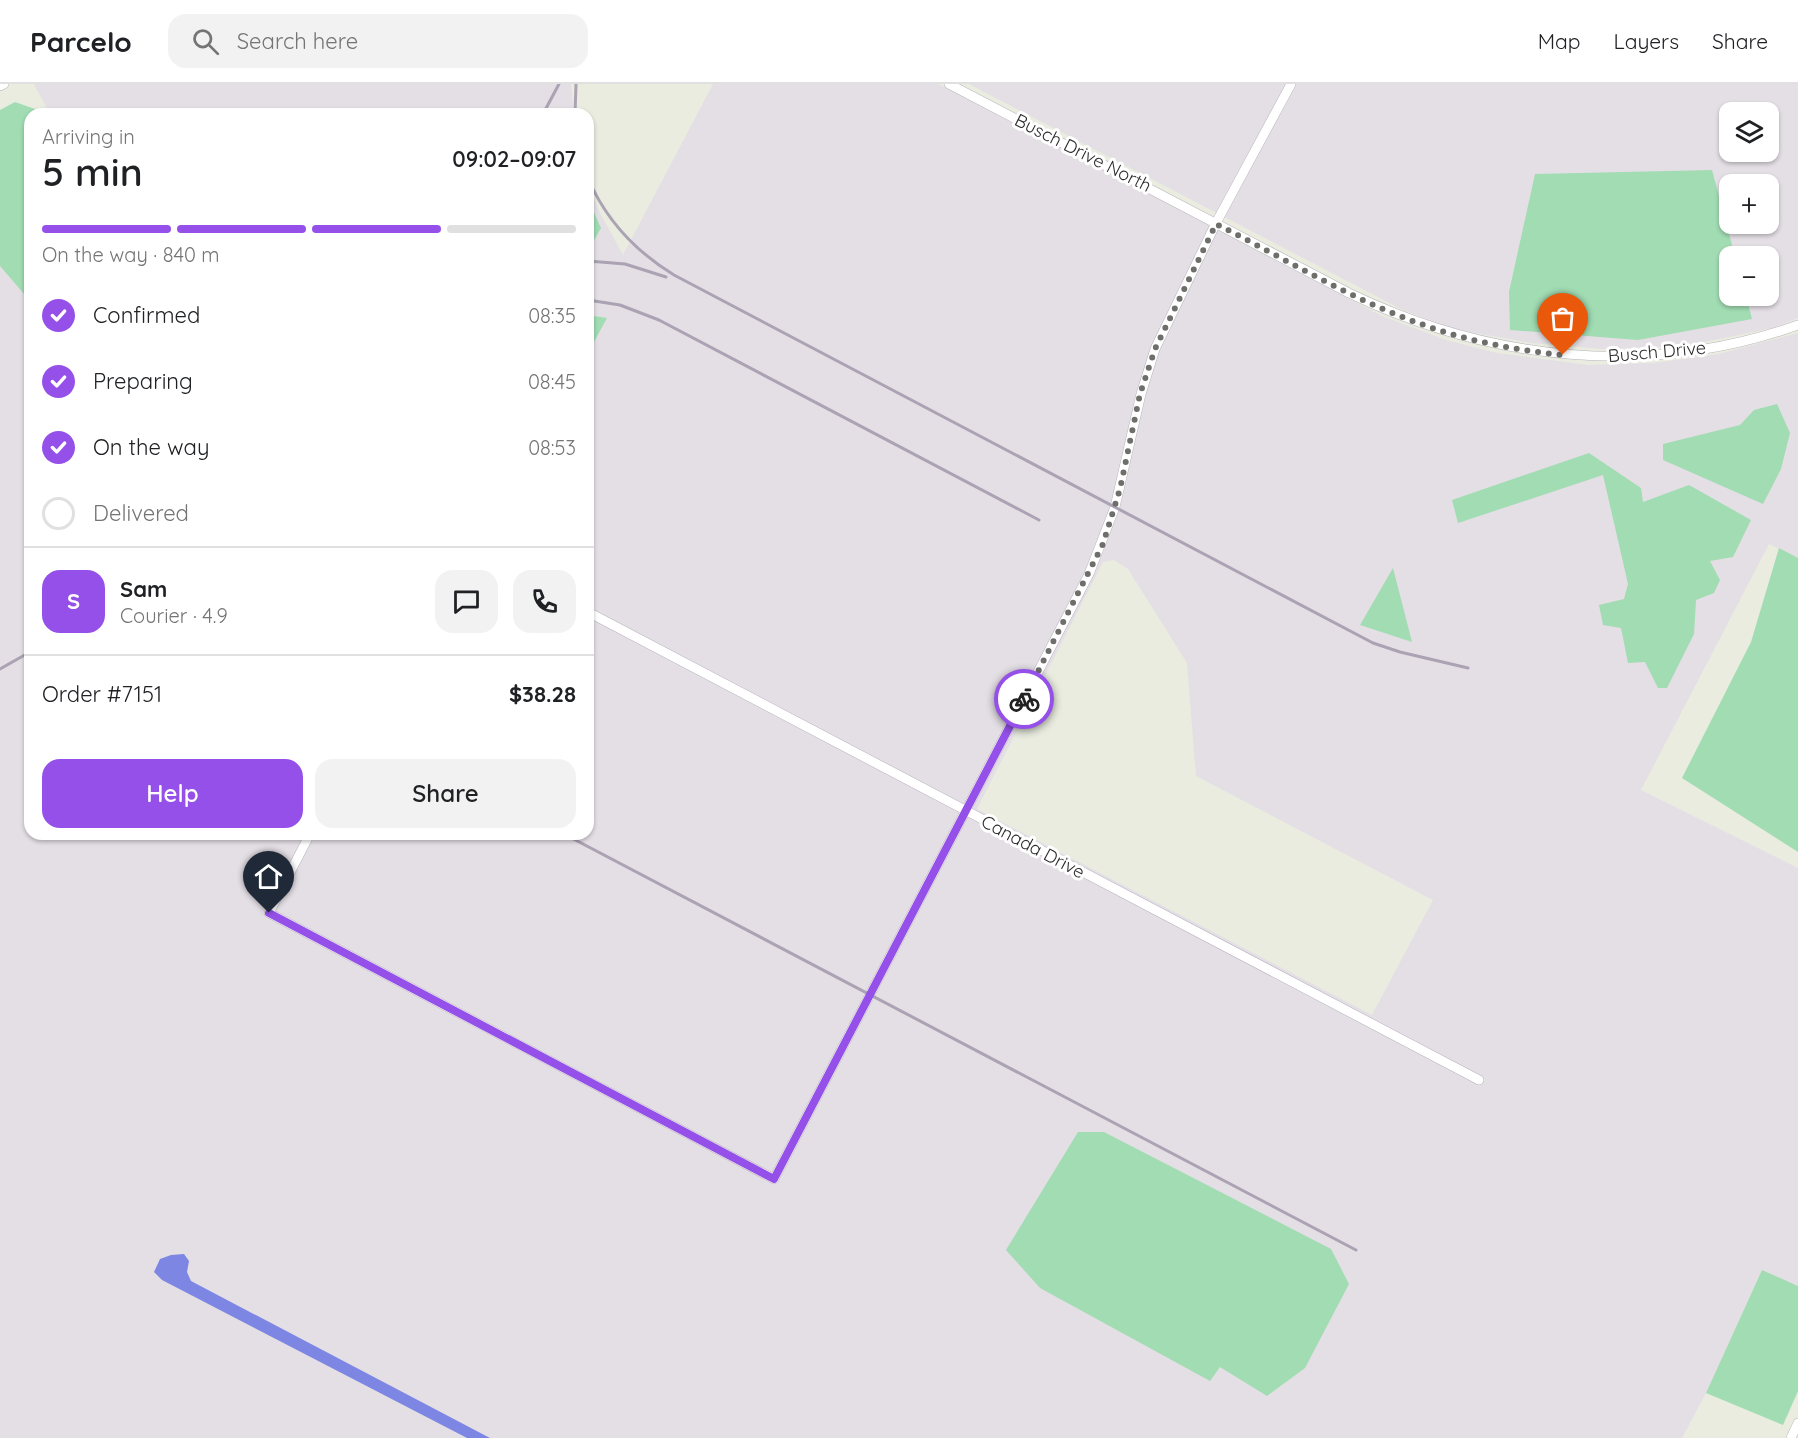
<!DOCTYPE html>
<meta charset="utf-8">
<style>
:root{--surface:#fff;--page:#f2f2f2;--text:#202124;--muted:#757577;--line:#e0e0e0;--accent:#9450e8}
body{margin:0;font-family:Quicksand,sans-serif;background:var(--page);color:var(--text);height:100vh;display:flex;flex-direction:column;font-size:22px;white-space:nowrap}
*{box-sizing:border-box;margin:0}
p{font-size:20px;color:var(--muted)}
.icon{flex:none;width:33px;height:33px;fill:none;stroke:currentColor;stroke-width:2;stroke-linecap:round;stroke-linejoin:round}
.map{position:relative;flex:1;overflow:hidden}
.drawer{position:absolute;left:24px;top:24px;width:570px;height:732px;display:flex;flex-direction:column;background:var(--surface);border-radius:18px;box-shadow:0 2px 4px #0004}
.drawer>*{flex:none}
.controls{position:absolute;left:1719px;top:18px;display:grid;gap:12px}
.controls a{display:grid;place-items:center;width:60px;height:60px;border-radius:12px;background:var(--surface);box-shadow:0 2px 4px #0004;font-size:30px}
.pin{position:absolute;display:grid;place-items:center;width:51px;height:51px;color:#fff;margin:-62px -26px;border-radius:50% 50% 50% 0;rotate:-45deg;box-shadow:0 0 6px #0007}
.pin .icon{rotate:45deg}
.courier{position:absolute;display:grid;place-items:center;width:60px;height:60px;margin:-30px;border:4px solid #9450e8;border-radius:50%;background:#fff;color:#222;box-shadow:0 2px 8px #0007}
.summary em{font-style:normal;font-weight:600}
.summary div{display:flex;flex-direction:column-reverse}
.summary{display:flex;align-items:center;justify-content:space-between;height:102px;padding:0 18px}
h1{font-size:39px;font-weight:600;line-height:45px}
.bar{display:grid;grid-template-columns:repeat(4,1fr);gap:9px 6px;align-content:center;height:72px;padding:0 18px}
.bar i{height:8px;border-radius:4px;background:var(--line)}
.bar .current{background:var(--accent)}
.bar p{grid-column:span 4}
.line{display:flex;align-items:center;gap:15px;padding:0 18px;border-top:2px solid var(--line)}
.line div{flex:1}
.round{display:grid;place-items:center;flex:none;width:63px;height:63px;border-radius:18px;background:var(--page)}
ol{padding:0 18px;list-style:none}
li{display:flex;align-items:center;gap:18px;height:66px}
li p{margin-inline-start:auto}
li .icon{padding:6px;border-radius:50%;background:var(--accent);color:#fff;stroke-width:4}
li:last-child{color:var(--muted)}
li i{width:33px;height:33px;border:3px solid var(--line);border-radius:50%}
.primary-button{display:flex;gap:12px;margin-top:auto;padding:12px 18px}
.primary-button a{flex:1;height:69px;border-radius:18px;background:var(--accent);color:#fff;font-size:24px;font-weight:600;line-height:69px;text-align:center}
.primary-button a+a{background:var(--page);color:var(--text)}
header{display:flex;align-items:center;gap:36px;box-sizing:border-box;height:84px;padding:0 30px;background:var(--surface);border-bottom:2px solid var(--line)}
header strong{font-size:28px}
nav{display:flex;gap:33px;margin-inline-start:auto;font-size:21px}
.search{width:420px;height:54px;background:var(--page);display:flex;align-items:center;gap:15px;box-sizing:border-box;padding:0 21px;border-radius:18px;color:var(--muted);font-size:22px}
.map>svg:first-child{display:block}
</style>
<header>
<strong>Parcelo</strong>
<div class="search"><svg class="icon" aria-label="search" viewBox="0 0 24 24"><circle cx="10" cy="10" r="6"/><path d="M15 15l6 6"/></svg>Search here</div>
<nav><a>Map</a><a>Layers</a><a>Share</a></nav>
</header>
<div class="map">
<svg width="1798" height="1354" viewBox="0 0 1798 1354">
<rect width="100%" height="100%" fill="#e9ecdf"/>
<g fill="#e4dfe5" fill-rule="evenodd">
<polygon points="34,0 571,0 574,30 50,30"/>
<path d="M713,0H938L1382,232L1446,256L1497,269L1588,281L1653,279L1719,270L1798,249V474L1769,460L1641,706L1798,784V1202L1762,1186L1706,1309L1682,1354H0V182L30,217V750H588V269L606,234L588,231V100L599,127L623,171ZM1114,476L1128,485L1187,579L1196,692L1433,816L1372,931L977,725L1103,478Z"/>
<path d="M969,0H1798V234L1772,244L1681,263L1602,265L1531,259L1458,246L1403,226ZM1730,28H1768V68H1730ZM1730,100H1768V140H1730ZM1730,172H1768V212H1730Z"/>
</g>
<g fill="#a1dcb3">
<polygon points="15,18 49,30 30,30 30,217 0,182 0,26"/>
<polygon points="1712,86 1735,172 1730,172 1730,212 1746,212 1752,235 1638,256 1510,246 1509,208 1535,90"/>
<polygon points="588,115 601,144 588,167"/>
<polygon points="588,231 607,234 588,269"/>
<polygon points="1777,320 1790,349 1781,385 1763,420 1663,376 1663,360 1740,341 1754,326"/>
<polygon points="1589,369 1641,404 1643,418 1689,401 1751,436 1733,473 1710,477 1720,496 1714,509 1696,516 1694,550 1667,604 1658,604 1645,578 1628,579 1621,544 1603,541 1599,521 1624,515 1628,500 1603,391 1458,439 1452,416"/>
<polygon points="1779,464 1798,474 1798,768 1682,694 1751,558"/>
<polygon points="1393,484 1412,558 1360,541"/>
<polygon points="1078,1048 1104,1048 1331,1165 1349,1200 1305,1284 1267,1312 1220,1283 1210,1297 1040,1204 1006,1166"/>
<polygon points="1762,1186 1798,1202 1798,1307 1783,1341 1706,1309"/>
</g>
<polygon fill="#7d87e3" points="184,1170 189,1177 187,1188 191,1197 490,1354 467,1354 162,1196 154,1188 160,1175 171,1171"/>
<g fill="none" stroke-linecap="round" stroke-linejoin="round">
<g stroke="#b8b2bd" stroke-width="10">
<g id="minor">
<path d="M949,0L1349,209C1490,277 1649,294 1798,241"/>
<polyline points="0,2 4,0"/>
<polyline points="588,528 1479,996"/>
<polyline points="310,750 269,829 774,1095 1089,490 1115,423 1141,310 1155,265 1216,139 1291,0"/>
<polyline points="1791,1354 1798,1339"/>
</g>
</g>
<use href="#minor" stroke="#fff" stroke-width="9"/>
<g stroke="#aba2b3" stroke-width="3">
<polyline points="543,30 559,0"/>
<polyline points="575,30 576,0"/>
<path d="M588,94C606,137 635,167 674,191L1373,559L1400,568L1468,584"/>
<polyline points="588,177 625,180 666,193"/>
<polyline points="588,216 620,221 659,236 1039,436"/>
<polyline points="0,585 30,568"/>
<polyline points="564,750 1356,1166"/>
</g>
</g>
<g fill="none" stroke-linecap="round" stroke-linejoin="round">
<path stroke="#6e6f6a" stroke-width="6" stroke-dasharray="0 10.8" d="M1024,615L1103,460L1120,405L1140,310L1155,265L1216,140C1284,174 1350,215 1421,240C1467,257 1515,266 1563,271"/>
<polyline stroke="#9450e8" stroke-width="8" points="269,829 774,1095 1024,615"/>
</g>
<g text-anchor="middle" stroke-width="6" stroke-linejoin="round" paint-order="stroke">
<g font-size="18" fill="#2b2b2b" stroke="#fff">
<text transform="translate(1083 69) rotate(27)" y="6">Busch Drive North</text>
<text transform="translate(1657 268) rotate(-5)" y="6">Busch Drive</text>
<text transform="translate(1033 763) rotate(28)" y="6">Canada Drive</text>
</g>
</g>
</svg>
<div class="controls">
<a><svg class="icon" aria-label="layers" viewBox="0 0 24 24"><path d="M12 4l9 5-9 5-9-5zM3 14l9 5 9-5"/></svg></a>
<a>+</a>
<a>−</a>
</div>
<div class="pin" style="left:1563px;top:271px;background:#ea580c"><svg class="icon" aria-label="bag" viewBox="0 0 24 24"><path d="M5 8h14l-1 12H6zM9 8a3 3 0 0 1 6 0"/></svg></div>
<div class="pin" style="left:269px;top:829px;background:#1f2937"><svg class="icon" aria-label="home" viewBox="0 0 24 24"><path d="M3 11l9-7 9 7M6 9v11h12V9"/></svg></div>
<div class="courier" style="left:1024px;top:615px"><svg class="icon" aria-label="bike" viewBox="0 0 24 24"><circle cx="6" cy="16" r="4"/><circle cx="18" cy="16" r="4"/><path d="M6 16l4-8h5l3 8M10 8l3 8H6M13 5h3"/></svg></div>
<section class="drawer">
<div class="summary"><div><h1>5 min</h1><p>Arriving in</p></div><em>09:02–09:07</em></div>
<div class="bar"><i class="current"></i><i class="current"></i><i class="current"></i><i></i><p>On the way · 840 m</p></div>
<ol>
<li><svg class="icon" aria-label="check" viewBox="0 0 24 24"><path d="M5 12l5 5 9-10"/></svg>Confirmed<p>08:35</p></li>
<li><svg class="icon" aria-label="check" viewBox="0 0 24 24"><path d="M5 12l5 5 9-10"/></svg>Preparing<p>08:45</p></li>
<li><svg class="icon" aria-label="check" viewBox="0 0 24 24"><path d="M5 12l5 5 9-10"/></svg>On the way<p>08:53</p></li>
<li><i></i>Delivered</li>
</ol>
<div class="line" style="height:108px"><b class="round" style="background:var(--accent);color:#fff">S</b><div><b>Sam</b><p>Courier · 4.9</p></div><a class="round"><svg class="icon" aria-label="chat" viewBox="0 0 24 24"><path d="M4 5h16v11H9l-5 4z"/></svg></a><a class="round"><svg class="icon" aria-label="phone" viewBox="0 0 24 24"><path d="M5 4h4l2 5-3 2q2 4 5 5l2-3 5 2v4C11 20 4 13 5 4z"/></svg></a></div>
<div class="line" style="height:78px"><div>Order #7151</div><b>$38.28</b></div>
<div class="primary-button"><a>Help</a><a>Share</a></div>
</section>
</div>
